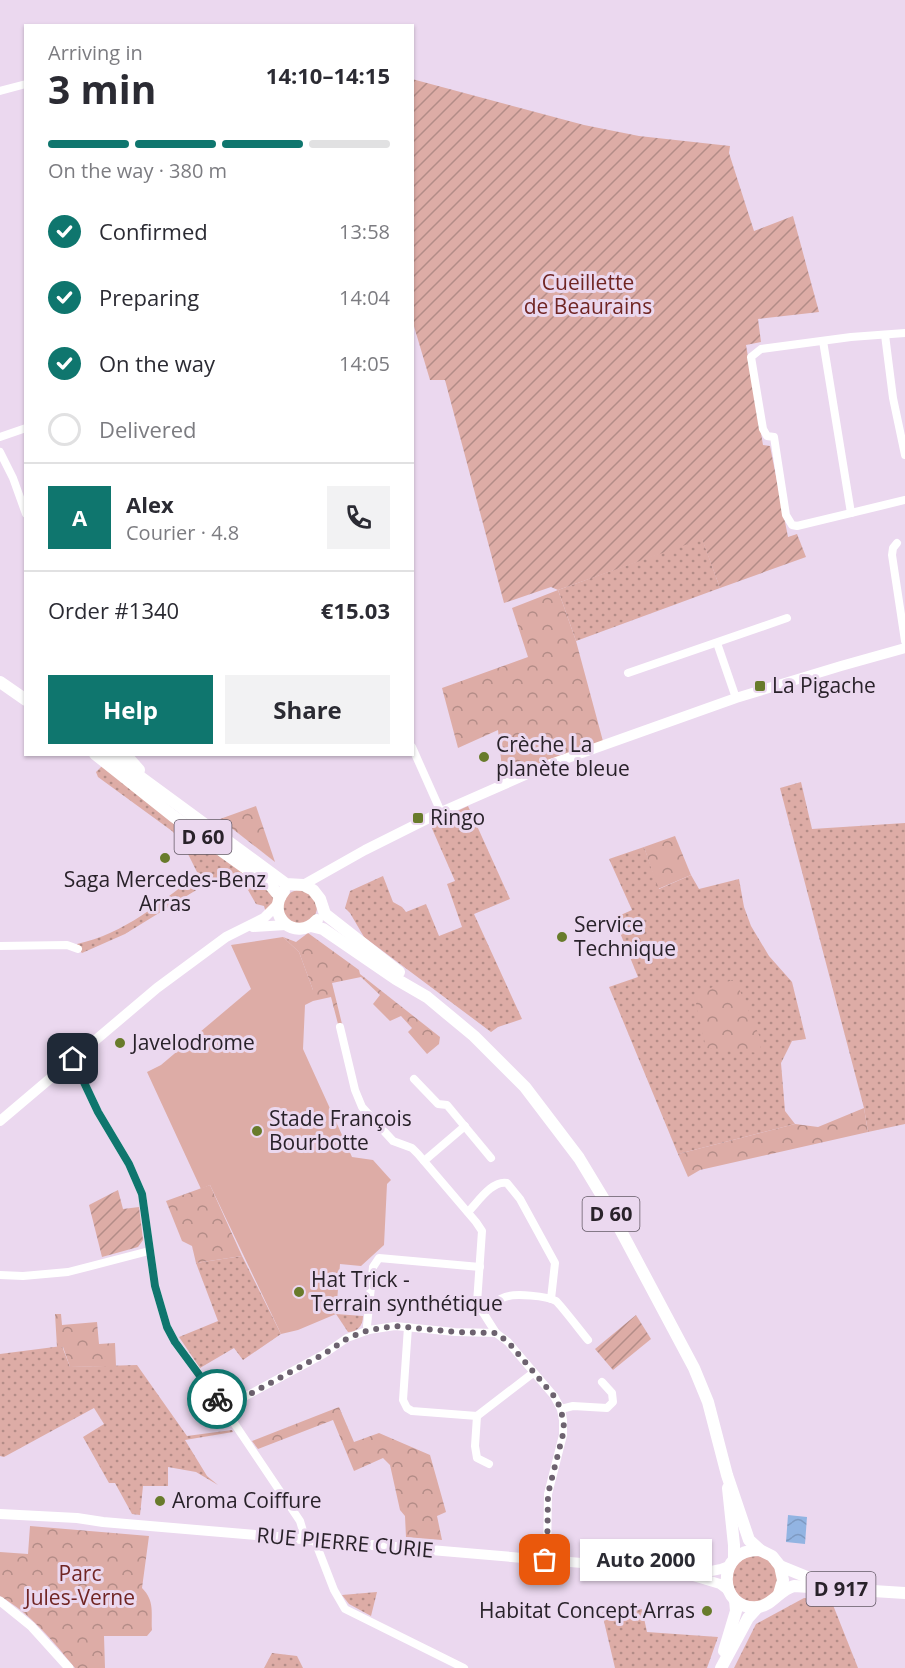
<!DOCTYPE html>
<meta charset="utf-8">
<style>
:root{--surface:#fff;--page:#f2f2f3;--text:#2b2b33;--muted:#7c7c81;--line:#e1e1e2;--accent:#0f766e}
body{margin:0;font-family:"Open Sans",sans-serif;background:var(--page);color:var(--text);height:100vh;display:flex;flex-direction:column;font-size:22px;white-space:nowrap}
*{box-sizing:border-box;margin:0}
p{font-size:20px;color:var(--muted)}
.icon{flex:none;width:33px;height:33px;fill:none;stroke:currentColor;stroke-width:2;stroke-linecap:round;stroke-linejoin:round}
.map{position:relative;flex:1;overflow:hidden}
.sheet{position:absolute;left:24px;top:24px;width:390px;height:732px;display:flex;flex-direction:column;background:var(--surface);border-radius:0px;box-shadow:0 2px 4px #0004}
.sheet>*{flex:none}
.pin{position:absolute;display:grid;place-items:center;width:51px;height:51px;color:#fff;margin:-26px;border-radius:12px;box-shadow:0 3px 9px #0006}
.courier{position:absolute;display:grid;place-items:center;width:60px;height:60px;margin:-30px;border:4px solid #0f766e;border-radius:50%;background:#fff;color:#222;box-shadow:0 2px 8px #0007}
.bubble{position:absolute;height:42px;border-radius:0px;background:var(--surface);box-shadow:0 2px 4px #0004;font-size:20px;font-weight:700;line-height:42px;text-align:center}
.summary em{font-style:normal;font-weight:700}
.summary div{display:flex;flex-direction:column-reverse}
.summary{display:flex;align-items:center;justify-content:space-between;height:102px;padding:0 24px}
h1{font-size:39px;font-weight:700;line-height:45px}
.bar{display:grid;grid-template-columns:repeat(4,1fr);gap:9px 6px;align-content:center;height:72px;padding:0 24px}
.bar i{height:8px;border-radius:4px;background:var(--line)}
.bar .active{background:var(--accent)}
.bar p{grid-column:span 4}
.line{display:flex;align-items:center;gap:15px;padding:0 24px;border-top:2px solid var(--line)}
.line div{flex:1}
.round{display:grid;place-items:center;flex:none;width:63px;height:63px;border-radius:0px;background:var(--page)}
ol{padding:0 24px;list-style:none}
li{display:flex;align-items:center;gap:18px;height:66px}
li p{margin-inline-start:auto}
li .icon{padding:6px;border-radius:50%;background:var(--accent);color:#fff;stroke-width:4}
li:last-child{color:var(--muted)}
li i{width:33px;height:33px;border:3px solid var(--line);border-radius:50%}
.cta{display:flex;gap:12px;margin-top:auto;padding:12px 24px}
.cta a{flex:1;height:69px;border-radius:0px;background:var(--accent);color:#fff;font-size:24px;font-weight:700;line-height:69px;text-align:center}
.cta a+a{background:var(--page);color:var(--text)}
.map>svg:first-child{display:block}
</style>
<div class="map">
<svg width="905" height="1668" viewBox="0 0 905 1668">
<defs>
<pattern id="grass-dots" width="8" height="8" patternUnits="userSpaceOnUse" patternTransform="scale(1.5)"><rect width="8" height="8" fill="#ddaca6"/><path d="M2 2h.1M6 6h.1" fill="none" stroke="#b38c87" stroke-width="1.8" stroke-linecap="round"/></pattern>
<pattern id="forest-crowns" width="20" height="18" patternUnits="userSpaceOnUse" patternTransform="scale(1.5)"><rect width="20" height="18" fill="#ddaca6"/><path d="M2 6a3 3 0 1 1 6 0M12 15a3 3 0 1 1 6 0" fill="none" stroke="#b38c87"/></pattern>
<pattern id="garden-furrows" width="10" height="10" patternUnits="userSpaceOnUse" patternTransform="scale(1.5)"><rect width="10" height="10" fill="#ddaca6"/><path d="M-1 1l2-2M0 10L10 0M9 11l2-2" fill="none" stroke="#b38c87"/></pattern>
<pattern id="water-waves" width="16" height="10" patternUnits="userSpaceOnUse" patternTransform="scale(1.5)"><rect width="16" height="10" fill="#92b4e2"/><path d="M0 5q4-4 8 0t8 0" fill="none" stroke="#7e9ac2"/></pattern>
</defs>
<rect width="100%" height="100%" fill="#ebd8ef"/>
<g fill="url(#grass-dots)">
<polygon points="702,538 720,588 576,641 558,590"/>
<path d="M103,765L266,886L275,900L266,913L264,906L256,904L248,890L237,881L206,884L125,934L82,953L78,949L77,944C124,934 161,902 198,874L181,840L172,831L98,777L96,772Z"/>
<polygon points="801,782 812,829 905,823 905,1124 868,1132 864,1108 780,788"/>
<polygon points="468,806 510,899 474,914 522,1019 498,1027 491,1032 364,937 350,913 345,908 350,891 383,876 393,902 402,907 406,912 426,904 439,936 462,927 447,884 455,881 430,824"/>
<polygon points="644,847 659,889 691,875 699,889 739,879 744,907 751,926 769,956 792,982 806,1039 792,1041 781,1063 785,1111 795,1124 678,1154 609,987 638,977 614,918 632,910 609,859"/>
<circle cx="300" cy="907" r="17"/>
<polygon points="242,1256 281,1334 243,1360 234,1348 200,1368 179,1337 218,1321 196,1263"/>
<path d="M336,1314L363,1316C363,1326 357,1332 348,1332Z"/>
<polygon points="62,1346 70,1367 137,1365 187,1436 232,1430 233,1432 185,1440 207,1476 218,1485 196,1472 168,1467 168,1486 143,1486 140,1515 132,1514 115,1483 109,1483 83,1437 104,1424 94,1408 4,1457 0,1456 0,1354"/>
<circle cx="755" cy="1579" r="23"/>
<polygon points="377,1592 371,1616 349,1604 342,1595"/>
<polygon points="804,1598 831,1600 858,1668 734,1668 756,1624"/>
<polygon points="642,1609 647,1632 718,1637 707,1668 615,1668 602,1613 605,1611"/>
<polygon points="272,1653 297,1656 303,1668 264,1668"/>
</g>
<g fill="url(#forest-crowns)">
<polygon points="558,590 576,641 604,745 506,783 502,769 498,730 458,748 442,688 528,657 512,608"/>
<polygon points="256,806 275,862 220,819"/>
<polygon points="675,836 691,875 658,889 644,847"/>
<polygon points="308,933 359,970 360,974 440,1037 439,1044 427,1054 408,1032 412,1028 401,1016 390,1021 373,1004 380,995 361,977 332,983 342,1024 338,1024 331,997 313,1001 313,990 299,952 283,937 296,942"/>
<polygon points="735,979 761,1040 760,1053 706,1048 694,994"/>
<polygon points="864,1108 868,1132 700,1170 688,1177 678,1154 795,1124 818,1127"/>
<polygon points="210,1185 242,1256 196,1263 192,1246 182,1241 166,1201"/>
<polygon points="55,1314 61,1314 62,1325 97,1322 99,1344 115,1343 116,1366 70,1367 63,1347 57,1347"/>
<polygon points="339,1407 354,1442 379,1433 430,1455 446,1512 437,1516 442,1540 406,1537 405,1516 400,1510 390,1465 383,1458 354,1471 333,1420 258,1449 252,1441"/>
<path d="M30,1526L149,1536L142,1588C155,1601 151,1613 152,1630L147,1636H104L105,1668H75C52,1640 32,1615 0,1596V1552L28,1554Z"/>
</g>
<g fill="url(#garden-furrows)">
<polygon points="412,79 584,125 639,136 730,146 729,153 754,231 793,216 819,312 758,319 761,342 746,345 763,445 770,446 788,537 797,534 806,557 720,588 702,539 558,590 551,587 504,603 445,380 430,380 413,323"/>
<polygon points="118,1190 123,1209 139,1207 143,1240 138,1247 102,1257 89,1205"/>
<polygon points="636,1315 651,1339 613,1370 595,1349"/>
</g>
<polygon fill="#ddaca6" points="283,937 299,952 313,990 313,1001 305,1005 303,1049 352,1157 373,1160 391,1180 387,1184 384,1245 361,1266 340,1264 336,1314 298,1330 281,1334 210,1185 201,1189 147,1072 161,1065 251,989 231,945"/>
<polygon fill="url(#water-waves)" points="788,1515 807,1517 805,1544 786,1542"/>
<g fill="none" stroke-linecap="round" stroke-linejoin="round">
<g stroke="#fff" stroke-width="8">
<polyline points="0,91 26,84"/>
<polyline points="905,333 851,337 761,349 751,357 763,429 767,436 774,437 786,515 792,525 797,526 905,500"/>
<polyline points="885,335 893,398 905,455"/>
<polyline points="823,341 851,513"/>
<polyline points="0,437 26,428"/>
<polyline points="0,452 13,478 26,514"/>
<polyline points="897,543 893,548 892,555 905,641"/>
<polyline points="717,643 736,698"/>
<polyline points="628,673 787,618"/>
<polyline points="412,747 441,812"/>
<polyline points="0,946 67,945 78,949"/>
<polyline points="340,1027 355,1090 362,1107 393,1141 412,1148 418,1154 476,1222 482,1231 477,1303 496,1333 508,1342 554,1396 561,1409 563,1420 563,1435 548,1494 547,1560"/>
<polyline points="73,1059 98,1112 129,1164 142,1194 155,1286 167,1327 175,1342 224,1408 300,1521 303,1531 303,1539"/>
<polyline points="414,1079 438,1104 447,1105 491,1158"/>
<polyline points="424,1161 465,1126"/>
<path d="M468,1212C478,1202 492,1180 507,1183L520,1199L555,1263L551,1299"/>
<polyline points="0,1275 23,1276 68,1272 149,1251"/>
<path d="M482,1312C489,1306 496,1300 505,1297C515,1293 547,1296 556,1301C559,1303 583,1334 588,1340"/>
<polyline points="408,1327 403,1400 407,1408 412,1411 477,1416 533,1373"/>
<polyline points="369,1330 367,1326 373,1267 379,1258 480,1267"/>
<polyline points="224,1408 324,1354 347,1338 369,1330 395,1326 455,1332 496,1333"/>
<polyline points="561,1409 573,1406 607,1408 613,1402 612,1393 602,1382"/>
<polyline points="477,1416 475,1446 477,1458 489,1464"/>
<polyline points="315,1541 334,1590 345,1609 464,1668"/>
</g>
<polyline stroke="#fff" stroke-width="9" points="0,1601 31,1626 69,1668"/>
<g stroke="#fff" stroke-width="10">
<polyline points="303,885 365,850 441,812 548,765 736,698 841,666 905,648"/>
<polyline points="253,927 286,925"/>
<polyline points="0,1121 157,988 226,937 264,918 277,905"/>
<polyline points="0,1514 77,1518 103,1522 617,1566 690,1575 720,1584 728,1590"/>
<polyline points="692,1575 721,1569 729,1566"/>
</g>
<g stroke="#fff" stroke-width="12">
<polyline points="0,682 26,700"/>
<polyline points="95,754 173,816 271,886 280,897"/>
<polyline points="109,754 286,884 303,885 313,890 320,899 325,914 399,972"/>
<polyline points="125,754 139,770"/>
<path d="M284,891C264,916 296,943 317,920"/>
<polyline points="311,926 323,929 396,979 427,997 474,1036 525,1087 579,1158 605,1201 694,1368 708,1402 727,1475 749,1540 760,1550 772,1556 780,1566 783,1580 779,1594"/>
<polyline points="728,1488 734,1545 734,1559"/>
<path d="M760,1550C714,1548 718,1612 758,1607C773,1605 779,1590 794,1586L905,1593"/>
<polyline points="780,1566 807,1577 843,1581"/>
<polyline points="724,1651 736,1611 735,1600"/>
<polyline points="721,1668 748,1618 758,1607"/>
</g>
</g>
<g fill="none" stroke-linecap="round" stroke-linejoin="round">
<polyline stroke="#6d626f" stroke-width="6" stroke-dasharray="0 10.8" points="217,1399 224,1408 324,1354 348,1338 369,1330 395,1326 455,1332 496,1333 508,1342 554,1396 561,1409 564,1427 563,1434 548,1494 547,1560 545,1560"/>
<polyline stroke="#0f766e" stroke-width="8" points="73,1059 98,1112 129,1164 142,1194 155,1286 167,1327 175,1342 217,1399"/>
</g>
<g fill="#687b2b" stroke="#ebd8ef" stroke-width="2">
<rect x="754" y="680" width="12" height="12" rx="3"/>
<circle cx="484" cy="757" r="6"/>
<rect x="412" y="812" width="12" height="12" rx="3"/>
<circle cx="165" cy="858" r="6"/>
<circle cx="562" cy="937" r="6"/>
<circle cx="120" cy="1043" r="6"/>
<circle cx="257" cy="1131" r="6"/>
<circle cx="299" cy="1292" r="6"/>
<circle cx="160" cy="1501" r="6"/>
<circle cx="707" cy="1611" r="6"/>
</g>
<g text-anchor="middle" stroke-width="6" stroke-linejoin="round" paint-order="stroke">
<g fill="#ebd8ef" stroke="#635965" stroke-width="1.5">
<rect x="174.5" y="820" width="57" height="34" rx="4.5"/>
<rect x="582.5" y="1197" width="57" height="34" rx="4.5"/>
<rect x="806.5" y="1572" width="69" height="34" rx="4.5"/>
</g>
<g font-size="20" font-weight="bold" fill="#29222a">
<text x="203" y="844">D 60</text>
<text x="611" y="1221">D 60</text>
<text x="841" y="1596">D 917</text>
</g>
<g font-size="21" fill="#702523" stroke="#ebd8ef">
<text x="588" y="290">Cueillette<tspan x="588" dy="24">de Beaurains</tspan></text>
<text x="80" y="1581">Parc<tspan x="80" dy="24">Jules-Verne</tspan></text>
</g>
<g font-size="21" fill="#29222a" stroke="#ebd8ef" text-anchor="start">
<text x="772" y="693">La Pigache</text>
<text x="496" y="752">Crèche La<tspan x="496" dy="24">planète bleue</tspan></text>
<text x="430" y="825">Ringo</text>
<text x="165" y="887" text-anchor="middle">Saga Mercedes-Benz<tspan x="165" dy="24">Arras</tspan></text>
<text x="574" y="932">Service<tspan x="574" dy="24">Technique</tspan></text>
<text x="132" y="1050">Javelodrome</text>
<text x="269" y="1126">Stade François<tspan x="269" dy="24">Bourbotte</tspan></text>
<text x="311" y="1287">Hat Trick -<tspan x="311" dy="24">Terrain synthétique</tspan></text>
<text x="172" y="1508">Aroma Coiffure</text>
<text x="695" y="1618" text-anchor="end">Habitat Concept Arras</text>
</g>
<g font-size="21" fill="#29222a" stroke="#ebd8ef">
<text transform="translate(345 1543) rotate(5)" y="7">RUE PIERRE CURIE</text>
</g>
</g>
</svg>
<div class="pin" style="left:545px;top:1560px;background:#ea580c"><svg class="icon" aria-label="bag" viewBox="0 0 24 24"><path d="M5 8h14l-1 12H6zM9 8a3 3 0 0 1 6 0"/></svg></div>
<div class="pin" style="left:73px;top:1059px;background:#1f2937"><svg class="icon" aria-label="home" viewBox="0 0 24 24"><path d="M3 11l9-7 9 7M6 9v11h12V9"/></svg></div>
<div class="courier" style="left:217px;top:1399px"><svg class="icon" aria-label="bike" viewBox="0 0 24 24"><circle cx="6" cy="16" r="4"/><circle cx="18" cy="16" r="4"/><path d="M6 16l4-8h5l3 8M10 8l3 8H6M13 5h3"/></svg></div>
<div class="bubble" style="left:580px;top:1539px;width:132px">Auto 2000</div>
<section class="sheet">
<div class="summary"><div><h1>3 min</h1><p>Arriving in</p></div><em>14:10–14:15</em></div>
<div class="bar"><i class="active"></i><i class="active"></i><i class="active"></i><i></i><p>On the way · 380 m</p></div>
<ol>
<li><svg class="icon" aria-label="check" viewBox="0 0 24 24"><path d="M5 12l5 5 9-10"/></svg>Confirmed<p>13:58</p></li>
<li><svg class="icon" aria-label="check" viewBox="0 0 24 24"><path d="M5 12l5 5 9-10"/></svg>Preparing<p>14:04</p></li>
<li><svg class="icon" aria-label="check" viewBox="0 0 24 24"><path d="M5 12l5 5 9-10"/></svg>On the way<p>14:05</p></li>
<li><i></i>Delivered</li>
</ol>
<div class="line" style="height:108px"><b class="round" style="background:var(--accent);color:#fff">A</b><div><b>Alex</b><p>Courier · 4.8</p></div><a class="round"><svg class="icon" aria-label="phone" viewBox="0 0 24 24"><path d="M5 4h4l2 5-3 2q2 4 5 5l2-3 5 2v4C11 20 4 13 5 4z"/></svg></a></div>
<div class="line" style="height:78px"><div>Order #1340</div><b>€15.03</b></div>
<div class="cta"><a>Help</a><a>Share</a></div>
</section>
</div>
